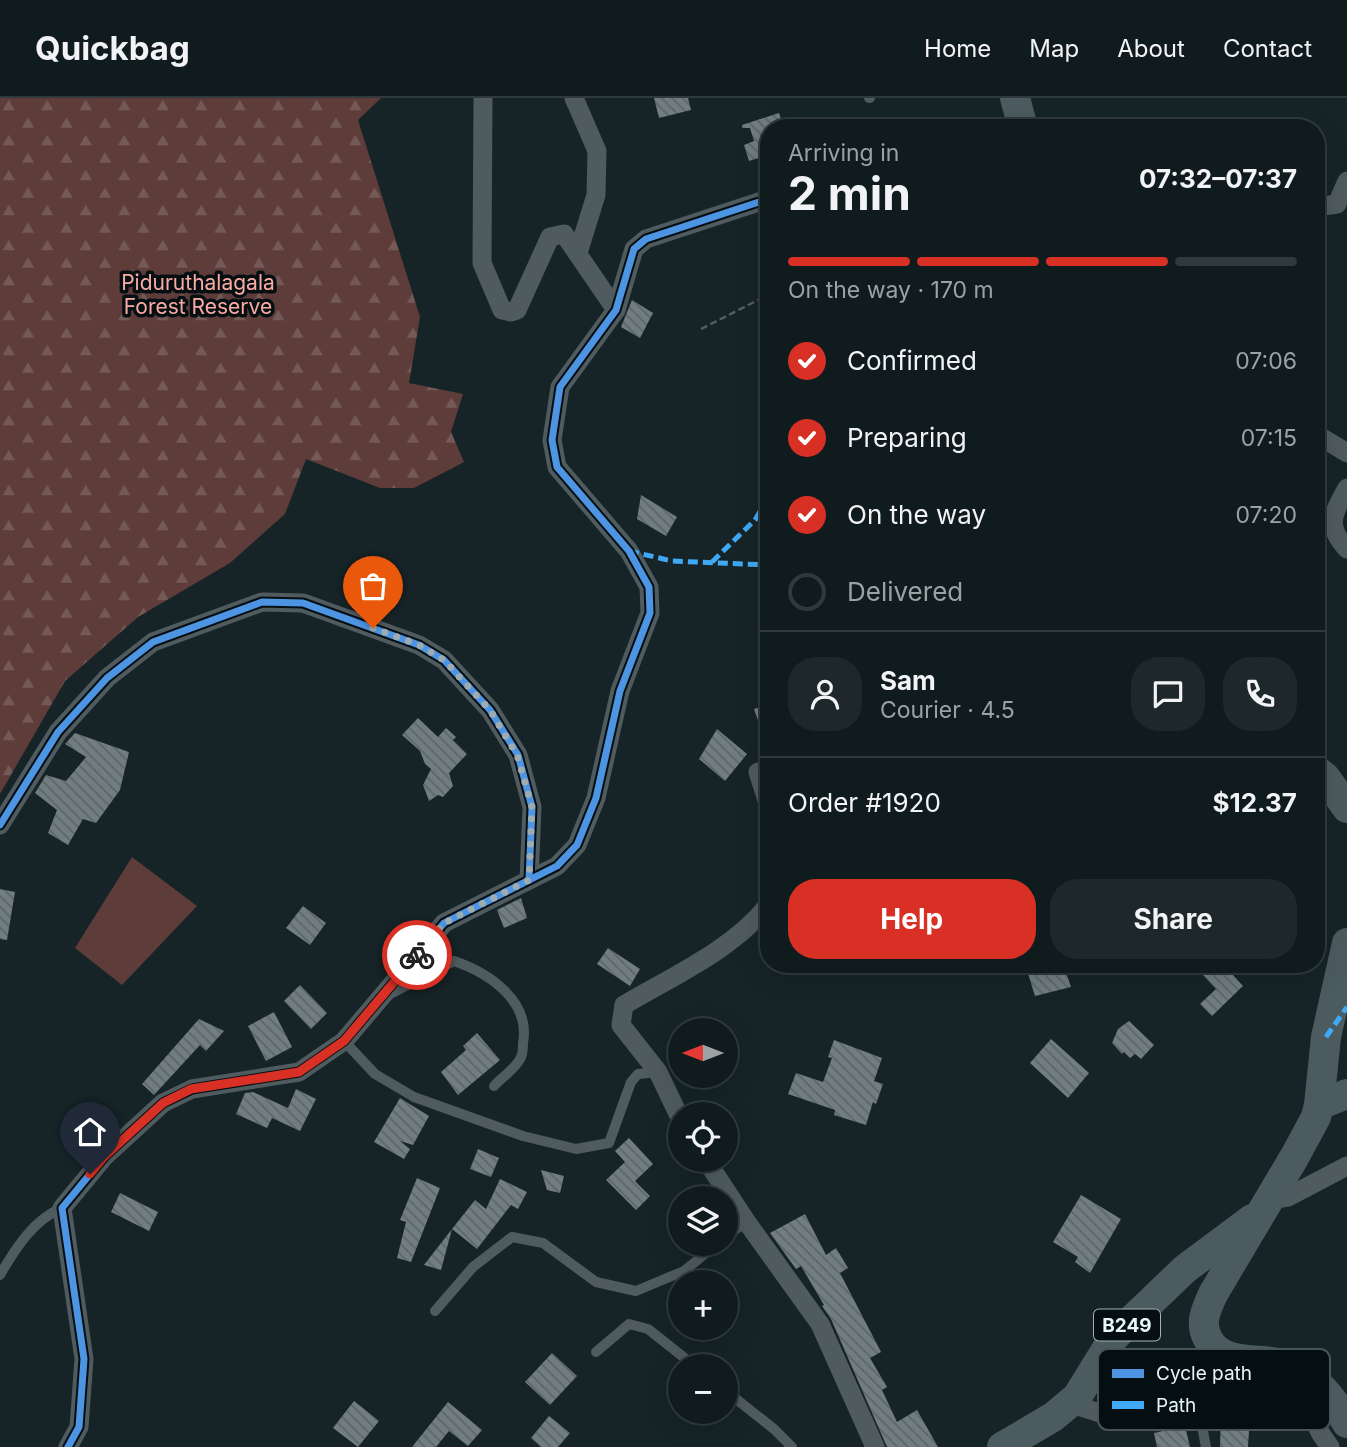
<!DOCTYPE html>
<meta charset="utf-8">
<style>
:root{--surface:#101b1d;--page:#1e282a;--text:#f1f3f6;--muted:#9ca1a4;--line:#30393b;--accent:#d93025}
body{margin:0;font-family:Inter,sans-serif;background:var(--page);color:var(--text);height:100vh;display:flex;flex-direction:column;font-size:26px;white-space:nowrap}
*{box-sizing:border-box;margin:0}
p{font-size:23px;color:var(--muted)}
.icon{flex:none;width:38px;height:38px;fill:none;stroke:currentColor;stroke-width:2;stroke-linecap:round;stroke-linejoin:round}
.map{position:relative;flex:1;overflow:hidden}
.sheet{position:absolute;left:760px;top:21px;width:565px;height:854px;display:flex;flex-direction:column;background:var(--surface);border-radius:28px;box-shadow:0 7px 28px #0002,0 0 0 2px var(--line)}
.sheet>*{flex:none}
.needle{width:46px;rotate:270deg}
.controls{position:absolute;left:668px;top:920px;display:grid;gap:14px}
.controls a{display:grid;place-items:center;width:70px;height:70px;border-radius:50%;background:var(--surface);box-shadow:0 7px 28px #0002,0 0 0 2px var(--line);font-size:35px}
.pin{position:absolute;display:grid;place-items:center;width:60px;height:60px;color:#fff;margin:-72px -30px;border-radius:50% 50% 50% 0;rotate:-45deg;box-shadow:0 0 7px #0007}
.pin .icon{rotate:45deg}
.courier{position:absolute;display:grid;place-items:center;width:70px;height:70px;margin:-35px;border:5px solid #d93025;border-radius:50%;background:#fff;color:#222;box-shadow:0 2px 9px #0007}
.headline em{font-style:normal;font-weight:700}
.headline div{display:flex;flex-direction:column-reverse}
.headline{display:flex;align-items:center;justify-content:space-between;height:119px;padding:0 28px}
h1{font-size:46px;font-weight:700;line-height:52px}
.bar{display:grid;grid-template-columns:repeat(4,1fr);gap:10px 7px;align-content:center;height:84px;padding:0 28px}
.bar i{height:9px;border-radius:5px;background:var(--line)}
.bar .on{background:var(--accent)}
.bar p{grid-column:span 4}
.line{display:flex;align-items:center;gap:18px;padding:0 28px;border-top:2px solid var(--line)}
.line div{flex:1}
.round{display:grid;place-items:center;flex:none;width:74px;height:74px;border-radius:28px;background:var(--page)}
ol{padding:0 28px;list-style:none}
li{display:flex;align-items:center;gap:21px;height:77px}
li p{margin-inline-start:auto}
li .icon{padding:7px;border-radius:50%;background:var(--accent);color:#fff;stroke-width:4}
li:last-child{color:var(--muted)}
li i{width:38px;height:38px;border:4px solid var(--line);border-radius:50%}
.cta{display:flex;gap:14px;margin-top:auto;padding:14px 28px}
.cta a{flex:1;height:80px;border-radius:28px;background:var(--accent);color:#fff;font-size:28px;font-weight:700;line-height:80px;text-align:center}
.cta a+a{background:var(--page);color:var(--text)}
header{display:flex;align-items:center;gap:42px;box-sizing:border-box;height:98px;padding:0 35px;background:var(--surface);border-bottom:2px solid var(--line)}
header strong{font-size:33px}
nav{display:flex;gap:38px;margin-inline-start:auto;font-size:24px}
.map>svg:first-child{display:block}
</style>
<header>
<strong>Quickbag</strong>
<nav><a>Home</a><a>Map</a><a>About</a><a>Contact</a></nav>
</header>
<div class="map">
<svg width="1347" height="1349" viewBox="0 0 1347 1349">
<defs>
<pattern id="forest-firs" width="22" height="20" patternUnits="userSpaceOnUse" patternTransform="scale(1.75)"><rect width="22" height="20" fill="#5d3c3a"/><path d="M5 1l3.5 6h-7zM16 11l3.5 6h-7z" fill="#745957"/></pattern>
<pattern id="building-back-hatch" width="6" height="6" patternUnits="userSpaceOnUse" patternTransform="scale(1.75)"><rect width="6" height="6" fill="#717d80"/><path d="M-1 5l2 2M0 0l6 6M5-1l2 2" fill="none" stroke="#5d6668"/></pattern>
</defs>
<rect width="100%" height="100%" fill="#162427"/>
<polygon fill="#5d3c3a" points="132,759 197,808 122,887 75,850"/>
<polygon fill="url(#forest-firs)" points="0,0 381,0 358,22 420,219 409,285 463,296 451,334 464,364 414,390 380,390 306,361 285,416 230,465 138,519 65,583 0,696"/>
<g fill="url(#building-back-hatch)">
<polygon points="654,0 688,0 691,12 659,20"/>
<polygon points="779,15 784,30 768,30 768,57 749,63 744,47 754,43 750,30 742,30 742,27"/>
<polygon points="632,202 653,215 640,240 621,229"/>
<polygon points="641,397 677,419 666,438 637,421"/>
<polygon points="768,606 768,645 766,646 754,611"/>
<polygon points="418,620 438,639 446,630 456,639 453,642 467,656 449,675 453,688 443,699 438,697 429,703 423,687 431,671 425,666 420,653 402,637"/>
<polygon points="717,631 747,656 725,683 699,661"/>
<polygon points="75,635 129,654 120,692 96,725 83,721 68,747 48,735 57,712 35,695 46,677 66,683 86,659 65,646"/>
<polygon points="0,791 15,794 7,842 0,841"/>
<polygon points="521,800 527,820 504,830 497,812"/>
<polygon points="303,808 326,825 310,847 286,830"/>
<polygon points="608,850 640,871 630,888 597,866"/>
<polygon points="1025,866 1063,866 1071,889 1035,898"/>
<polygon points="1211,866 1223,866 1243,888 1212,918 1200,906 1216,891 1202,876"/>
<polygon points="300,887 327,915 311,931 284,903"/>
<polygon points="274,914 292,949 266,963 248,928"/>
<polygon points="199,921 224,933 206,953 200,947 154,997 142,986"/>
<polygon points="1129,923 1154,947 1141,961 1135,956 1130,960 1124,954 1122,956 1112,945 1118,931"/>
<polygon points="477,935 500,962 458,997 441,974 466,952 463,948"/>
<polygon points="1051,941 1089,975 1068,1000 1030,965"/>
<polygon points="834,942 882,960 874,983 883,986 876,1006 873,1004 866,1027 834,1017 835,1012 788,996 796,975 823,984 832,960 828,959"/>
<polygon points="296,991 316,1001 300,1033 272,1020 267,1030 236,1016 245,995 253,994 288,1010"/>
<polygon points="400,1000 429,1018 413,1047 400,1043 410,1051 404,1061 374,1044"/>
<polygon points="629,1040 653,1066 635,1083 650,1098 636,1112 606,1082 625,1064 615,1053"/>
<polygon points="478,1051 499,1060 491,1079 470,1071"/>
<polygon points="541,1072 564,1078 560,1095 547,1092"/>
<polygon points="417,1080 440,1090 411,1164 397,1160 406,1124 400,1122"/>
<polygon points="500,1081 527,1094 518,1111 511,1107 477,1151 452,1131 475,1102 486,1111"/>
<polygon points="120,1095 158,1114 149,1133 111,1114"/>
<polygon points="1081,1097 1121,1121 1090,1175 1075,1164 1078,1159 1053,1144"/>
<polygon points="805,1116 826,1157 836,1150 848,1170 840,1175 881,1254 870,1260 887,1289 882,1292 897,1324 917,1312 938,1349 887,1349 831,1221 822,1208 824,1207 801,1168 796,1171 770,1135"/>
<polygon points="452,1131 441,1172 424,1167"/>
<polygon points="552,1255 577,1278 550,1307 525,1284"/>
<polygon points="354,1303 379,1323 358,1349 333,1330"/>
<polygon points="448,1304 482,1332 468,1348 449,1333 436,1349 412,1349"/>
<polygon points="1221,1315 1250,1317 1248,1349 1220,1349"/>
<polygon points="549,1318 570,1335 558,1349 541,1349 531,1340"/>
<polygon points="1185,1328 1190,1349 1157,1349 1154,1335"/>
</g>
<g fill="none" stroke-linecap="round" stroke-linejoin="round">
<polyline stroke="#535e61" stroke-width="2.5" stroke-dasharray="7 3.5" stroke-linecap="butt" points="701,231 768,197"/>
<g stroke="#4f5b5e" stroke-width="10">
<polyline points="869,0 870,0"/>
<path d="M390,896L454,863C489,875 531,903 523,945C523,950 523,957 520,961C515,971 501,980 494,988"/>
<polyline points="344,943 375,976 414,999 523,1038 576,1051 609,1045 631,984 638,976 658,974"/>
<polyline points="726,1139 746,1123"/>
<path d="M0,1177C15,1151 34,1121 62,1110"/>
<polyline points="435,1213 473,1169 512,1139 543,1145 596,1184 636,1193 684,1173 717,1146"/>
<polyline points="596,1254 629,1226 648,1231 696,1269"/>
<polyline points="726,1293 774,1331 792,1349"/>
<polyline points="1197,1302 1206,1349"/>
</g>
<g stroke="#4f5b5e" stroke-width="19">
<polyline points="483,0 482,165 502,212 511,214 517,212 550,139 564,136 616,212"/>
<polyline points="574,0 597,53 596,97 578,155"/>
<polyline points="1316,109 1337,106 1347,83"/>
<polyline points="1316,336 1347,355"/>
<path d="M1347,390C1333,416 1325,427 1347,451"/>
<polyline points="758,674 768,705"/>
<polyline points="0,727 58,634 107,580 153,544 262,504 303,505 419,547 444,562 490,612 518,657 532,709 529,782"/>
<path d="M681,1022L658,974L621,927L624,907C671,879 734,851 768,807"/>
<polyline points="706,1062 746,1123 820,1226 875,1349"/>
<polyline points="1269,1102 1288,1099 1347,1068"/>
<polyline points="1077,1299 1081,1309 1103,1316 1197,1302 1279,1282 1297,1287 1321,1336 1330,1349"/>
<polyline points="68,1349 79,1329 84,1261 62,1110 105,1058 163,1005 192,991 299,974 344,943 444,825 557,768 577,747 596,700 620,593 650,515 649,489 629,453 557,369 552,342 560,289 616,212 634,151 646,141 768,101"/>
</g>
<g stroke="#4c5b5f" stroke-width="30">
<polyline points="1015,0 1023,30"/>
<polyline points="1316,672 1325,679 1347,710"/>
<path d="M1347,845L1326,939L1319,1007L1316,1019L1295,1058L1213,1196C1206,1212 1199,1225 1208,1241C1223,1271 1265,1257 1291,1269C1316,1279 1334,1302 1347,1325"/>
<polyline points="1319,1007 1347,996"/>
<polyline points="1002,1349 1053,1319 1077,1299 1114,1239 1185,1171 1252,1121"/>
</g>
<g stroke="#3fa9f5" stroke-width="5" stroke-dasharray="10 5" stroke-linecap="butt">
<polyline points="629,453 672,463 768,467"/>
<polyline points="712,464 755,422 768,400"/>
<polyline points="1326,939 1347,909"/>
</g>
<g stroke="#050f12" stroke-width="11">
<g id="cycleway">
<polyline points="0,727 58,634 107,580 153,544 262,504 303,505 419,547 444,562 490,612 518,657 532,709 529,782"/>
<polyline points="68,1349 79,1329 84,1261 62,1110 105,1058 163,1005 192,991 299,974 344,943 444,825 557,768 577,747 596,700 620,593 650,515 649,489 629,453 557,369 552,342 560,289 616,212 634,151 646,141 768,101"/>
</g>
</g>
<use href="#cycleway" stroke="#4d94e3" stroke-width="7"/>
</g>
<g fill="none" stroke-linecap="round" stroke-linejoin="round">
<polyline stroke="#9eacb1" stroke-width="7" stroke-dasharray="0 12.6" points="373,530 419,547 444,562 490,612 517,657 532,709 529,782 444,825 417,857"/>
<polyline stroke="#d93025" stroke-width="9" points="90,1076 104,1059 163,1005 191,991 299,974 344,943 417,857"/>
</g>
<g text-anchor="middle" stroke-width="7" stroke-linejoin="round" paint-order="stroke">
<rect fill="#050f12" stroke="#a3b1b5" stroke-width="2" x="1094" y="1211.5" width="66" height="31" rx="5"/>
<g font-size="19" font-weight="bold" fill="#e7f6fb">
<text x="1127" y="1234">B249</text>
</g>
<g font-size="21" fill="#fbaaa3" stroke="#050f12">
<text x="198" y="192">Piduruthalagala<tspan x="198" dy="24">Forest Reserve</tspan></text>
</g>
</g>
<rect x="1098" y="1251" width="232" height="81" rx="10" fill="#050f12" stroke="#495458" stroke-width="2"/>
<rect x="1112" y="1271" width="32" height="9" fill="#4d94e3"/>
<rect x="1112" y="1303" width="32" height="8" fill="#3fa9f5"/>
<g font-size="19" fill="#e7f6fb">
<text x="1156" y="1282">Cycle path</text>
<text x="1156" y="1314">Path</text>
</g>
</svg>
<div class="controls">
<a><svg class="needle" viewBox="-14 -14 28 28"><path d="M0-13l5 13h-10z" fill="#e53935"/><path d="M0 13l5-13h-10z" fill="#9ca1a4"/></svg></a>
<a><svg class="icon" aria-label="locate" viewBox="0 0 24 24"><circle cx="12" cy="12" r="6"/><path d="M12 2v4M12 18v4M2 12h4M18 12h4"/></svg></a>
<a><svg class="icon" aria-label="layers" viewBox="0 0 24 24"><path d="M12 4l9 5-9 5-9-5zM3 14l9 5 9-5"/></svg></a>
<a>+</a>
<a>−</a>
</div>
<div class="pin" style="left:373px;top:530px;background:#ea580c"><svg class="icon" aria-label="bag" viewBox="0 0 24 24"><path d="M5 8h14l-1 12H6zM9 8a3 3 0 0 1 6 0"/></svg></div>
<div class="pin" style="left:90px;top:1076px;background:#1f2937"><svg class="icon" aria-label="home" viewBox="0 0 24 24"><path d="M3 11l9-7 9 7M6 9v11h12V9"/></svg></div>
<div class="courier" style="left:417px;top:857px"><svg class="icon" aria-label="bike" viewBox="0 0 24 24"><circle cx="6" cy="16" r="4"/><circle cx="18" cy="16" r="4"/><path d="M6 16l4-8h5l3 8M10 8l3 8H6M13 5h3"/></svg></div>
<section class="sheet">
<div class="headline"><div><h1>2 min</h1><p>Arriving in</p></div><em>07:32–07:37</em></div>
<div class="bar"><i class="on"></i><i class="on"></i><i class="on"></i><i></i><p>On the way · 170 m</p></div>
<ol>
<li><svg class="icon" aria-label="check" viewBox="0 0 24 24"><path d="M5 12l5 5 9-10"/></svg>Confirmed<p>07:06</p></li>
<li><svg class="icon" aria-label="check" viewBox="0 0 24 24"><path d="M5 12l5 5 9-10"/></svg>Preparing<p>07:15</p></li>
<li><svg class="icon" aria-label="check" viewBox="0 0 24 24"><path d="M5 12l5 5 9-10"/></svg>On the way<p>07:20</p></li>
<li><i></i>Delivered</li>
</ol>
<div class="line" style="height:126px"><a class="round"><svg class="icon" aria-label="person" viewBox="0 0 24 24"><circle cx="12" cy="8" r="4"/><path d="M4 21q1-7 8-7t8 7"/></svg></a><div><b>Sam</b><p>Courier · 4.5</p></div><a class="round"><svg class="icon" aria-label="chat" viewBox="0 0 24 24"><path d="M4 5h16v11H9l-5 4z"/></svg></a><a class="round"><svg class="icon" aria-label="phone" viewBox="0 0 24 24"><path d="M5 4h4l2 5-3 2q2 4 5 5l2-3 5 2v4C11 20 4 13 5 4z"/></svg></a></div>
<div class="line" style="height:91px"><div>Order #1920</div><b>$12.37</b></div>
<div class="cta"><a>Help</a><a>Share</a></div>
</section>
</div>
